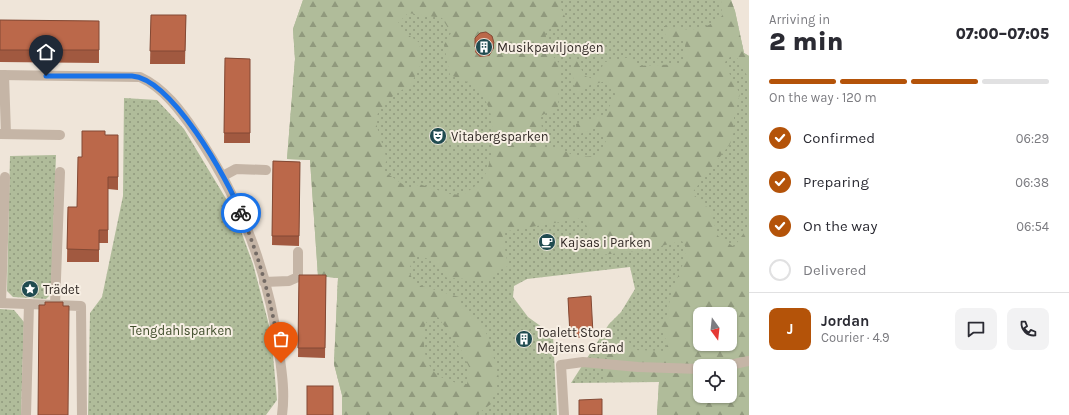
<!DOCTYPE html>
<meta charset="utf-8">
<style>
:root{--surface:#fff;--page:#f2f2f3;--text:#2b2b33;--muted:#7c7c81;--line:#e1e1e2;--accent:#b45309}
body{margin:0;font-family:Karla,sans-serif;background:var(--page);color:var(--text);height:100vh;display:flex;flex-direction:column;font-size:15px;white-space:nowrap}
*{box-sizing:border-box;margin:0}
p{font-size:13px;color:var(--muted)}
.icon{flex:none;width:22px;height:22px;fill:none;stroke:currentColor;stroke-width:2;stroke-linecap:round;stroke-linejoin:round}
.map{position:relative;flex:1;overflow:hidden}
.panel{display:flex;flex-direction:column;background:var(--surface);width:320px}
.panel>*{flex:none}
.needle{width:26px;rotate:165deg}
.tools{position:absolute;left:693px;top:307px;display:grid;gap:8px}
.tools a{display:grid;place-items:center;width:44px;height:44px;border-radius:8px;background:var(--surface);box-shadow:0 1px 3px #0004;font-size:20px}
.pin{position:absolute;display:grid;place-items:center;width:34px;height:34px;color:#fff;margin:-41px -17px;border-radius:50% 50% 50% 0;rotate:-45deg;box-shadow:0 0 4px #0007}
.pin .icon{rotate:45deg}
.courier{position:absolute;display:grid;place-items:center;width:40px;height:40px;margin:-20px;border:3px solid #1a73e8;border-radius:50%;background:#fff;color:#222;box-shadow:0 1px 5px #0007}
.summary em{font-style:normal;font-weight:800}
.summary div{display:flex;flex-direction:column-reverse}
.summary{display:flex;align-items:center;justify-content:space-between;height:68px;padding:0 20px}
h1{font-size:26px;font-weight:800;line-height:30px}
.bar{display:grid;grid-template-columns:repeat(4,1fr);gap:6px 4px;align-content:center;height:48px;padding:0 20px}
.bar i{height:5px;border-radius:3px;background:var(--line)}
.bar .current{background:var(--accent)}
.bar p{grid-column:span 4}
.line{display:flex;align-items:center;gap:10px;padding:0 20px;border-top:1px solid var(--line)}
.line div{flex:1}
.round{display:grid;place-items:center;flex:none;width:42px;height:42px;border-radius:8px;background:var(--page)}
ol{padding:0 20px;list-style:none}
li{display:flex;align-items:center;gap:12px;height:44px}
li p{margin-inline-start:auto}
li .icon{padding:4px;border-radius:50%;background:var(--accent);color:#fff;stroke-width:4}
li:last-child{color:var(--muted)}
li i{width:22px;height:22px;border:2px solid var(--line);border-radius:50%}
main{display:flex;flex:1;min-height:0}
.map>svg:first-child{display:block}
</style>
<main>
<div class="map">
<svg width="749" height="415" viewBox="0 0 749 415">
<defs>
<pattern id="grass-dots" width="8" height="8" patternUnits="userSpaceOnUse"><rect width="8" height="8" fill="#b0bc9a"/><path d="M2 2h.1M6 6h.1" fill="none" stroke="#90997d" stroke-width="1.8" stroke-linecap="round"/></pattern>
<pattern id="forest-firs" width="22" height="20" patternUnits="userSpaceOnUse"><rect width="22" height="20" fill="#b0bc9a"/><path d="M5 1l3.5 6h-7zM16 11l3.5 6h-7z" fill="#90997d"/></pattern>
</defs>
<rect width="100%" height="100%" fill="#efe5d9"/>
<g fill="url(#grass-dots)" fill-rule="evenodd">
<path d="M303,0H731L735,11L744,53L749,56V415H657L659,382L571,383L609,324L621,312L635,289L630,267L527,279L514,286L513,297L528,317L553,335L557,415H342V395L334,364L338,278L318,276L310,160L287,159L295,59L293,29ZM700,314H730V344H700ZM700,366H730V396H700Z"/>
<polygon points="124,98 157,100 184,129 234,212 253,264 271,333 277,400 266,415 88,415 90,313 102,297 123,196"/>
<polygon points="56,155 51,294 46,299 13,297 7,291 10,156"/>
<polygon points="0,309 14,310 24,322 21,415 0,415"/>
</g>
<path fill="url(#forest-firs)" fill-rule="evenodd" d="M303,0H557L565,17L561,27L545,30L548,51L560,64L558,108L540,116L545,147H558L576,157L598,156L607,139L596,128L577,135L576,124L605,114L616,95L606,81L587,86L575,95L570,48L585,76L593,79L605,62L631,57L636,66L683,64L686,39L666,40L664,26C688,31 702,33 722,16L721,0H731L735,11L744,53L749,56V79L736,56H731L724,63L740,94L734,114V131L730,144L692,193L710,210L718,236L734,247L746,230L749,232V415H657L659,382H602L608,359L600,355L611,340L629,342L634,350L667,351V342L660,327L667,315L671,294L684,261L686,248L682,241L640,251L600,255L583,218L502,232L508,266L496,272L487,280L447,278L434,261L417,255L408,270L415,284L459,297L463,309L477,320L488,336L499,378L491,404L476,415H342V395L334,364L338,278L318,276L310,160L287,159L295,59L293,29ZM408,13L442,18L451,33L444,45L450,75C455,77 462,79 467,82C499,99 498,149 484,177C480,184 469,190 463,195L450,194L419,184L411,190L382,170L387,160L375,120L379,111L393,96L411,84L420,66V43L395,26ZM700,314H730V344H700ZM438,317L461,350L470,369L467,384C441,382 425,372 424,344C423,334 422,329 428,320ZM700,366H730V396H700Z"/>
<g fill="none" stroke-linecap="round" stroke-linejoin="round">
<g stroke="#c5b5a6" stroke-width="10">
<path d="M0,75L140,77C164,88 181,111 195,132C240,198 269,273 279,352C282,373 285,393 282,415"/>
<polyline points="4,75 6,134"/>
<polyline points="0,134 60,135"/>
<polyline points="223,176 236,169 266,170"/>
<polyline points="264,282 289,281 298,277 298,252"/>
<polyline points="0,303 81,306 82,415"/>
<polyline points="1,303 5,177"/>
<polyline points="55,305 60,172"/>
<polyline points="725,366 749,361"/>
<polyline points="26,415 29,304"/>
<polyline points="564,415 561,365 583,362 638,367 700,369"/>
</g>
</g>
<g fill="#a15940">
<polygon points="151,15 186,15 185,64 150,64"/>
<polygon points="0,20 99,21 99,63 0,62"/>
<polygon points="475,38 494,48 489,56 480,57 475,52"/>
<polygon points="225,58 250,59 250,143 224,143"/>
<polygon points="105,135 118,135 118,190 108,189 108,243 99,243 99,262 67,262 68,207 77,207 82,157"/>
<polygon points="273,161 300,162 299,246 272,245"/>
<polygon points="299,275 326,275 325,358 298,357"/>
<polygon points="568,298 593,334 593,337 570,338"/>
</g>
<polygon fill="#834934" points="494,43 494,48 489,56 489,51"/>
<g fill="#bb684a" stroke="#834934">
<polygon points="151,15 186,15 185,51 150,51"/>
<polygon points="0,20 99,21 99,50 0,50"/>
<polygon points="486,32 492,36 494,43 489,51 480,51 475,47 475,38 480,33"/>
<polygon points="225,58 250,59 250,133 224,133"/>
<polygon points="82,131 105,131 105,135 118,135 118,177 108,177 108,230 99,230 99,250 67,249 68,207 77,207 78,157 82,157"/>
<polygon points="273,161 300,162 299,236 272,236"/>
<polygon points="299,275 326,275 325,348 298,348"/>
<polygon points="591,296 593,334 570,335 568,298"/>
<polygon points="45,302 63,302 63,306 69,306 68,415 38,415 39,305 45,305"/>
<rect x="307" y="386" width="26" height="29"/>
<polygon points="602,399 602,415 579,415 579,400"/>
</g>
<g fill="none" stroke-linecap="round" stroke-linejoin="round">
<path stroke="#746b65" stroke-width="4" stroke-dasharray="0 7.2" d="M241,213C261,261 274,311 281,363"/>
<path stroke="#1a73e8" stroke-width="5" d="M46,76H132C172,79 227,178 241,213"/>
</g>
<defs>
<g id="building-disc" transform="scale(0.9)"><circle r="9.5" fill="#204b50" stroke="#f7efe4"/><path d="M-4-6H4V6H1V3H-1V6H-4ZM-2.5-4.3h1.7v1.8h-1.7ZM.8-4.3h1.7v1.8H.8ZM-2.5-1h1.7V.8h-1.7ZM.8-1h1.7V.8H.8Z" fill="#fff"/></g>
<g id="theatre-disc" transform="scale(0.9)"><circle r="9.5" fill="#204b50" stroke="#f7efe4"/><path d="M-5-5.5Q0-4 5-5.5V0Q5 5 0 6Q-5 5-5 0ZM-3.3-2.5H-1v1.5H-3.3ZM1-2.5H3.3v1.5H1ZM-2.8 1Q0 5.5 2.8 1Z" fill="#fff"/></g>
<g id="cafe-disc" transform="scale(0.9)"><circle r="9.5" fill="#204b50" stroke="#f7efe4"/><path d="M-5.5-4.5H6V0H3Q3 3.5 0 3.5H-2.5Q-5.5 3.5-5.5 0ZM3-3.2v2h1.7v-2ZM-6 4.5H4V6H-6Z" fill="#fff"/></g>
<g id="sight-disc" transform="scale(0.9)"><circle r="9.5" fill="#204b50" stroke="#f7efe4"/><path d="M0-6L1.8-2.2L6-1.7L2.9 1.2L3.7 5.4L0 3.3L-3.7 5.4L-2.9 1.2L-6-1.7L-1.8-2.2Z" fill="#fff"/></g>
</defs>
<g fill-rule="evenodd">
<use href="#building-disc" x="484" y="47"/>
<use href="#theatre-disc" x="438" y="136"/>
<use href="#cafe-disc" x="547" y="242"/>
<use href="#sight-disc" x="30" y="289"/>
<use href="#building-disc" x="524" y="339"/>
</g>
<g text-anchor="middle" stroke-width="4" stroke-linejoin="round" paint-order="stroke">
<g font-size="13" fill="#322a26" stroke="#f7efe4" text-anchor="start">
<text x="497" y="52">Musikpaviljongen</text>
<text x="451" y="141">Vitabergsparken</text>
<text x="560" y="247">Kajsas i Parken</text>
<text x="43" y="294">Trädet</text>
<text x="537" y="337">Toalett Stora<tspan x="537" dy="15">Mejtens Gränd</tspan></text>
</g>
<g font-size="13" fill="#414e2c" stroke="#f7efe4">
<text x="181" y="335">Tengdahlsparken</text>
</g>
</g>
</svg>
<div class="tools">
<a><svg class="needle" viewBox="-14 -14 28 28"><path d="M0-13l5 13h-10z" fill="#e53935"/><path d="M0 13l5-13h-10z" fill="#7c7c81"/></svg></a>
<a><svg class="icon" aria-label="locate" viewBox="0 0 24 24"><circle cx="12" cy="12" r="6"/><path d="M12 2v4M12 18v4M2 12h4M18 12h4"/></svg></a>
</div>
<div class="pin" style="left:281px;top:363px;background:#ea580c"><svg class="icon" aria-label="bag" viewBox="0 0 24 24"><path d="M5 8h14l-1 12H6zM9 8a3 3 0 0 1 6 0"/></svg></div>
<div class="pin" style="left:46px;top:76px;background:#1f2937"><svg class="icon" aria-label="home" viewBox="0 0 24 24"><path d="M3 11l9-7 9 7M6 9v11h12V9"/></svg></div>
<div class="courier" style="left:241px;top:213px"><svg class="icon" aria-label="bike" viewBox="0 0 24 24"><circle cx="6" cy="16" r="4"/><circle cx="18" cy="16" r="4"/><path d="M6 16l4-8h5l3 8M10 8l3 8H6M13 5h3"/></svg></div>
</div>
<section class="panel">
<div class="summary"><div><h1>2 min</h1><p>Arriving in</p></div><em>07:00–07:05</em></div>
<div class="bar"><i class="current"></i><i class="current"></i><i class="current"></i><i></i><p>On the way · 120 m</p></div>
<ol>
<li><svg class="icon" aria-label="check" viewBox="0 0 24 24"><path d="M5 12l5 5 9-10"/></svg>Confirmed<p>06:29</p></li>
<li><svg class="icon" aria-label="check" viewBox="0 0 24 24"><path d="M5 12l5 5 9-10"/></svg>Preparing<p>06:38</p></li>
<li><svg class="icon" aria-label="check" viewBox="0 0 24 24"><path d="M5 12l5 5 9-10"/></svg>On the way<p>06:54</p></li>
<li><i></i>Delivered</li>
</ol>
<div class="line" style="height:72px"><b class="round" style="background:var(--accent);color:#fff">J</b><div><b>Jordan</b><p>Courier · 4.9</p></div><a class="round"><svg class="icon" aria-label="chat" viewBox="0 0 24 24"><path d="M4 5h16v11H9l-5 4z"/></svg></a><a class="round"><svg class="icon" aria-label="phone" viewBox="0 0 24 24"><path d="M5 4h4l2 5-3 2q2 4 5 5l2-3 5 2v4C11 20 4 13 5 4z"/></svg></a></div>
</section>
</main>
